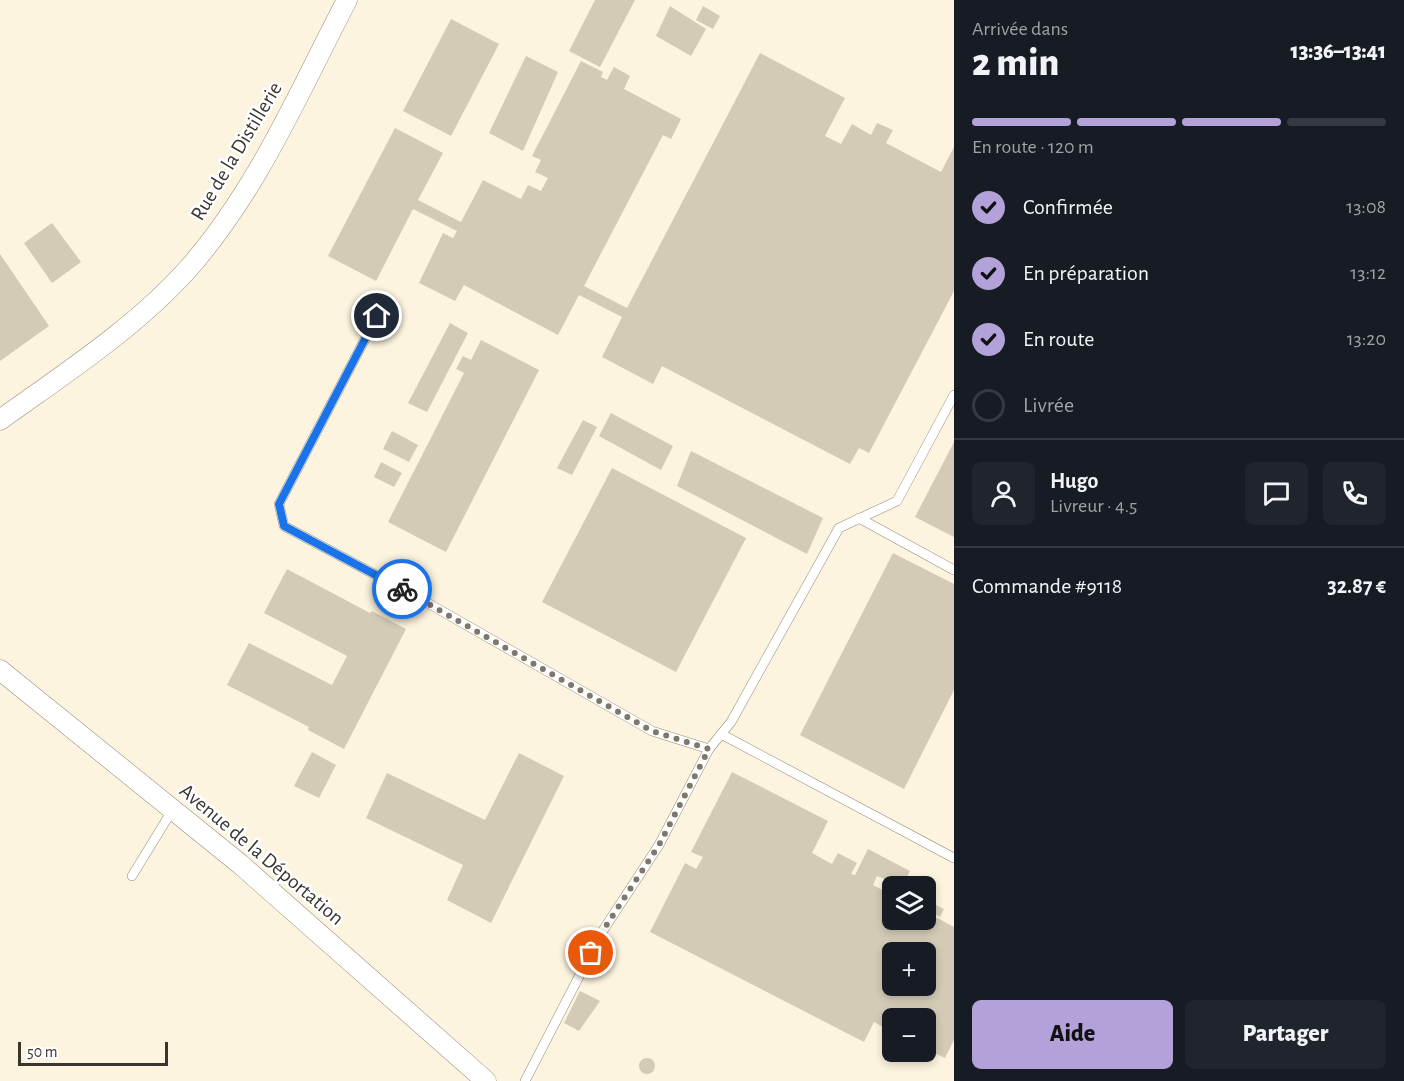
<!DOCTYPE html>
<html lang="fr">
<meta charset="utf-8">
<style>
:root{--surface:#171b24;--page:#20242c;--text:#f1f3f6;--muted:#9ea1a6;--line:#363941;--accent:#b3a1d9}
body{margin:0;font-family:"Alegreya Sans",sans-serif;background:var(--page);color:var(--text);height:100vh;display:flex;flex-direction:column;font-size:22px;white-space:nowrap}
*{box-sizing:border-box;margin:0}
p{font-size:20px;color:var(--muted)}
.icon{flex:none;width:33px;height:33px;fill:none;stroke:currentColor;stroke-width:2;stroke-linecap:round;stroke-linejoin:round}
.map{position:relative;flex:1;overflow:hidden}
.sheet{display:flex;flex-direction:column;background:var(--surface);width:450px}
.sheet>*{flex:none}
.buttons{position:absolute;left:882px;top:876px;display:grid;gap:12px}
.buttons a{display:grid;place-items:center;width:54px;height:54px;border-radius:9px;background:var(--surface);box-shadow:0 3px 9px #0003;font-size:30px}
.scale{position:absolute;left:18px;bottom:15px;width:150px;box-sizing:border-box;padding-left:6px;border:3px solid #38352d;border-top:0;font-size:16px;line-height:21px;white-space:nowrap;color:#38352d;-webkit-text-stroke:4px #fff;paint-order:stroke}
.pin{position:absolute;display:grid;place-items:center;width:51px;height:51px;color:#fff;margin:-26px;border:3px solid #fff;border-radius:50%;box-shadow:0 2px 6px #0007}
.courier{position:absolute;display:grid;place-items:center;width:60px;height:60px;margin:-30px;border:4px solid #1a73e8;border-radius:50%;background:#fff;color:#222;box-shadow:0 2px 8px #0007}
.head em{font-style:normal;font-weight:800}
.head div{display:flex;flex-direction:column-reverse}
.head{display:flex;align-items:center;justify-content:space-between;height:102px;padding:0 18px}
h1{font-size:39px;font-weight:800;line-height:45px}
.bar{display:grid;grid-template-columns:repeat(4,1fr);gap:9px 6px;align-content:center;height:72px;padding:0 18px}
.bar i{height:8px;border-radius:4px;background:var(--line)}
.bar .current{background:var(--accent)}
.bar p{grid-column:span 4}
.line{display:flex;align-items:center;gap:15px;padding:0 18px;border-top:2px solid var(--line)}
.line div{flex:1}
.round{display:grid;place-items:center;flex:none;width:63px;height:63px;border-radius:9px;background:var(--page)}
ol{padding:0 18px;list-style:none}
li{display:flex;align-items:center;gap:18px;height:66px}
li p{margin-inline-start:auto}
li .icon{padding:6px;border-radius:50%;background:var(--accent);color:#111;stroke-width:4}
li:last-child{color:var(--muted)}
li i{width:33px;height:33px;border:3px solid var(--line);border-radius:50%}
.action{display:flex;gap:12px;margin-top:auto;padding:12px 18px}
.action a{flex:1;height:69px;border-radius:9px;background:var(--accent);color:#111;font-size:24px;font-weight:800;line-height:69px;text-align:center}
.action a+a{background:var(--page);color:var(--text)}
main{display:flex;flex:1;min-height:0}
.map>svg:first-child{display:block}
</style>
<main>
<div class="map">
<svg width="954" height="1081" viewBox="0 0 954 1081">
<rect width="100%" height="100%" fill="#fdf4df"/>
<g fill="#d4cbb7" fill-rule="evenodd">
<polygon points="595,0 635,0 600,67 569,51"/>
<polygon points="670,6 706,29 691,56 656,36"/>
<polygon points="703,6 720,16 713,29 696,20"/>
<polygon points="451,19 499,44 451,136 403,111"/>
<polygon points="760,53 845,98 825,136 841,144 852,124 871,135 877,123 893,130 886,143 941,172 954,147 954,291 869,453 859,448 850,464 662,366 653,384 602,357 622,317 579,295 558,335 464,285 455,301 419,283 443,233 453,238 457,231 413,209 376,281 328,256 395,128 443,153 418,200 461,222 483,180 521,199 528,185 541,191 548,178 535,172 541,160 532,156 581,61 603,72 601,77 607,80 614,67 630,76 624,89 681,119 671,139 663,135 584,286 627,308"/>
<polygon points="526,56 558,72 523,151 489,133"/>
<polygon points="52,223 81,262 52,283 24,243"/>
<polygon points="0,254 49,326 0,361"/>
<polygon points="450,323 468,333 427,412 408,403"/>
<polygon points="481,340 539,370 446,552 388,522 464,373 456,369 463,356 471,360"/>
<polygon points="611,413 673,446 661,470 599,436"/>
<polygon points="583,420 597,427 572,475 557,468"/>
<polygon points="392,431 418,445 409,462 383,449"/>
<polygon points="954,442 954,537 915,517"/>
<polygon points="691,451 823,518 807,554 677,486"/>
<polygon points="381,462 402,473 394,487 374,477"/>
<polygon points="612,468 746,538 676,672 542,602"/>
<polygon points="893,553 954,584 954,690 904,789 800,735"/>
<polygon points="287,569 370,613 372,611 406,629 344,749 308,730 309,727 227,685 249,643 332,685 347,656 264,613"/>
<polygon points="312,752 336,765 319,798 294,786"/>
<polygon points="519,753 564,776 491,923 447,900 463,865 366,818 387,773 485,820"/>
<path d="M732,772L828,821L812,853L832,864L838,853L857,863L851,874L855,875L868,849L910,871L902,886L877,876L873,885L892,895V920H926V912L954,927V1040L945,1058L926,1049V1018H892V1032L874,1022L864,1042L650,932L685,863L696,869L703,857L691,852ZM892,952H926V986H892Z"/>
<polygon points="928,901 944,909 940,917 926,909"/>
<polygon points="580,991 600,1001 579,1031 564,1023"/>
<circle cx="647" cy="1066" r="8"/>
</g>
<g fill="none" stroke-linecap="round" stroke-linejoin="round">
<g stroke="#948b78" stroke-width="10">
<g id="lane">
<polyline points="377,316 279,504 284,526 419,598 652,731 709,749"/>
<polyline points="859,518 954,570"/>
<polyline points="721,734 954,858"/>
<polyline points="132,876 173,809"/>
<polyline points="525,1081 602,932 659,845 709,749 731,722 839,528 897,501 954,395"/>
</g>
</g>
<g stroke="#948b78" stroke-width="21">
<g id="street">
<path d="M0,420C64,374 135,328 188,269C257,191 299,92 347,0"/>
<polyline points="0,670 240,864 486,1081"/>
</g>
</g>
<use href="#lane" stroke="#fff" stroke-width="9"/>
<use href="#street" stroke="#fff" stroke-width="20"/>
</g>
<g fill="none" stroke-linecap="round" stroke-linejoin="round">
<polyline stroke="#7d786b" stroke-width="6" stroke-dasharray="0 10.8" points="402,589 652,731 709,749 659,845 602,932 591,953"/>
<polyline stroke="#1a73e8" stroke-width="8" points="377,316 279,504 284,526 402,589"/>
</g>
<g text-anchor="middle" stroke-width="5" stroke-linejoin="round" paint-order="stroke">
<g font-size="21" fill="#38352d" stroke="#fff">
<text transform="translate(236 151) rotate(-59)" y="7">Rue de la Distillerie</text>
<text transform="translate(262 854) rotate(40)" y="7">Avenue de la Déportation</text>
</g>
</g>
</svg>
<div class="buttons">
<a><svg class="icon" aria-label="layers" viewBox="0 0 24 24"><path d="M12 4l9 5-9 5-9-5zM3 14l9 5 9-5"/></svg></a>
<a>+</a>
<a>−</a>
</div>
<div class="scale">50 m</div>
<div class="pin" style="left:591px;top:953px;background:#ea580c"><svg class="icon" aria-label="bag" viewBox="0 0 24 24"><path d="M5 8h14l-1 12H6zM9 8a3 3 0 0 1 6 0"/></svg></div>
<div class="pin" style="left:377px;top:316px;background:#1f2937"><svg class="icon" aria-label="home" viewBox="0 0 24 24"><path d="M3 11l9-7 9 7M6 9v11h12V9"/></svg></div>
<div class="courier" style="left:402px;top:589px"><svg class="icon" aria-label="bike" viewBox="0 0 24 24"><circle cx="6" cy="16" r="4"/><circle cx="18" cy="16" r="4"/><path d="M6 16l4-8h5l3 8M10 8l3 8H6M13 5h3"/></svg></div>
</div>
<section class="sheet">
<div class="head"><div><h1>2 min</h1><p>Arrivée dans</p></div><em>13:36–13:41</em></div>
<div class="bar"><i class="current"></i><i class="current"></i><i class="current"></i><i></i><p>En route · 120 m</p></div>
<ol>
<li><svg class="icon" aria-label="check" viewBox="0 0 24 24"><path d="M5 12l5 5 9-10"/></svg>Confirmée<p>13:08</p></li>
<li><svg class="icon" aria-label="check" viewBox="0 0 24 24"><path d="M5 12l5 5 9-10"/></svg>En préparation<p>13:12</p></li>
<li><svg class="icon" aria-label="check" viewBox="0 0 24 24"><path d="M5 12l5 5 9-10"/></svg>En route<p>13:20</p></li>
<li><i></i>Livrée</li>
</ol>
<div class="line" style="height:108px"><a class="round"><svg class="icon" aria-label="person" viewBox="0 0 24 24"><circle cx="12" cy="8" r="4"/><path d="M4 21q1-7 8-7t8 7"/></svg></a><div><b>Hugo</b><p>Livreur · 4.5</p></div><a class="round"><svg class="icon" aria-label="chat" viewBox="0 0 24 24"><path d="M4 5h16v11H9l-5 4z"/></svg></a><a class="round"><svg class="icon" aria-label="phone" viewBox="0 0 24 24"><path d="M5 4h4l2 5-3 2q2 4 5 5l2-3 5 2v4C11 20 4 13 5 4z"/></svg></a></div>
<div class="line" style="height:78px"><div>Commande #9118</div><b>32.87 €</b></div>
<div class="action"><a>Aide</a><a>Partager</a></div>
</section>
</main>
